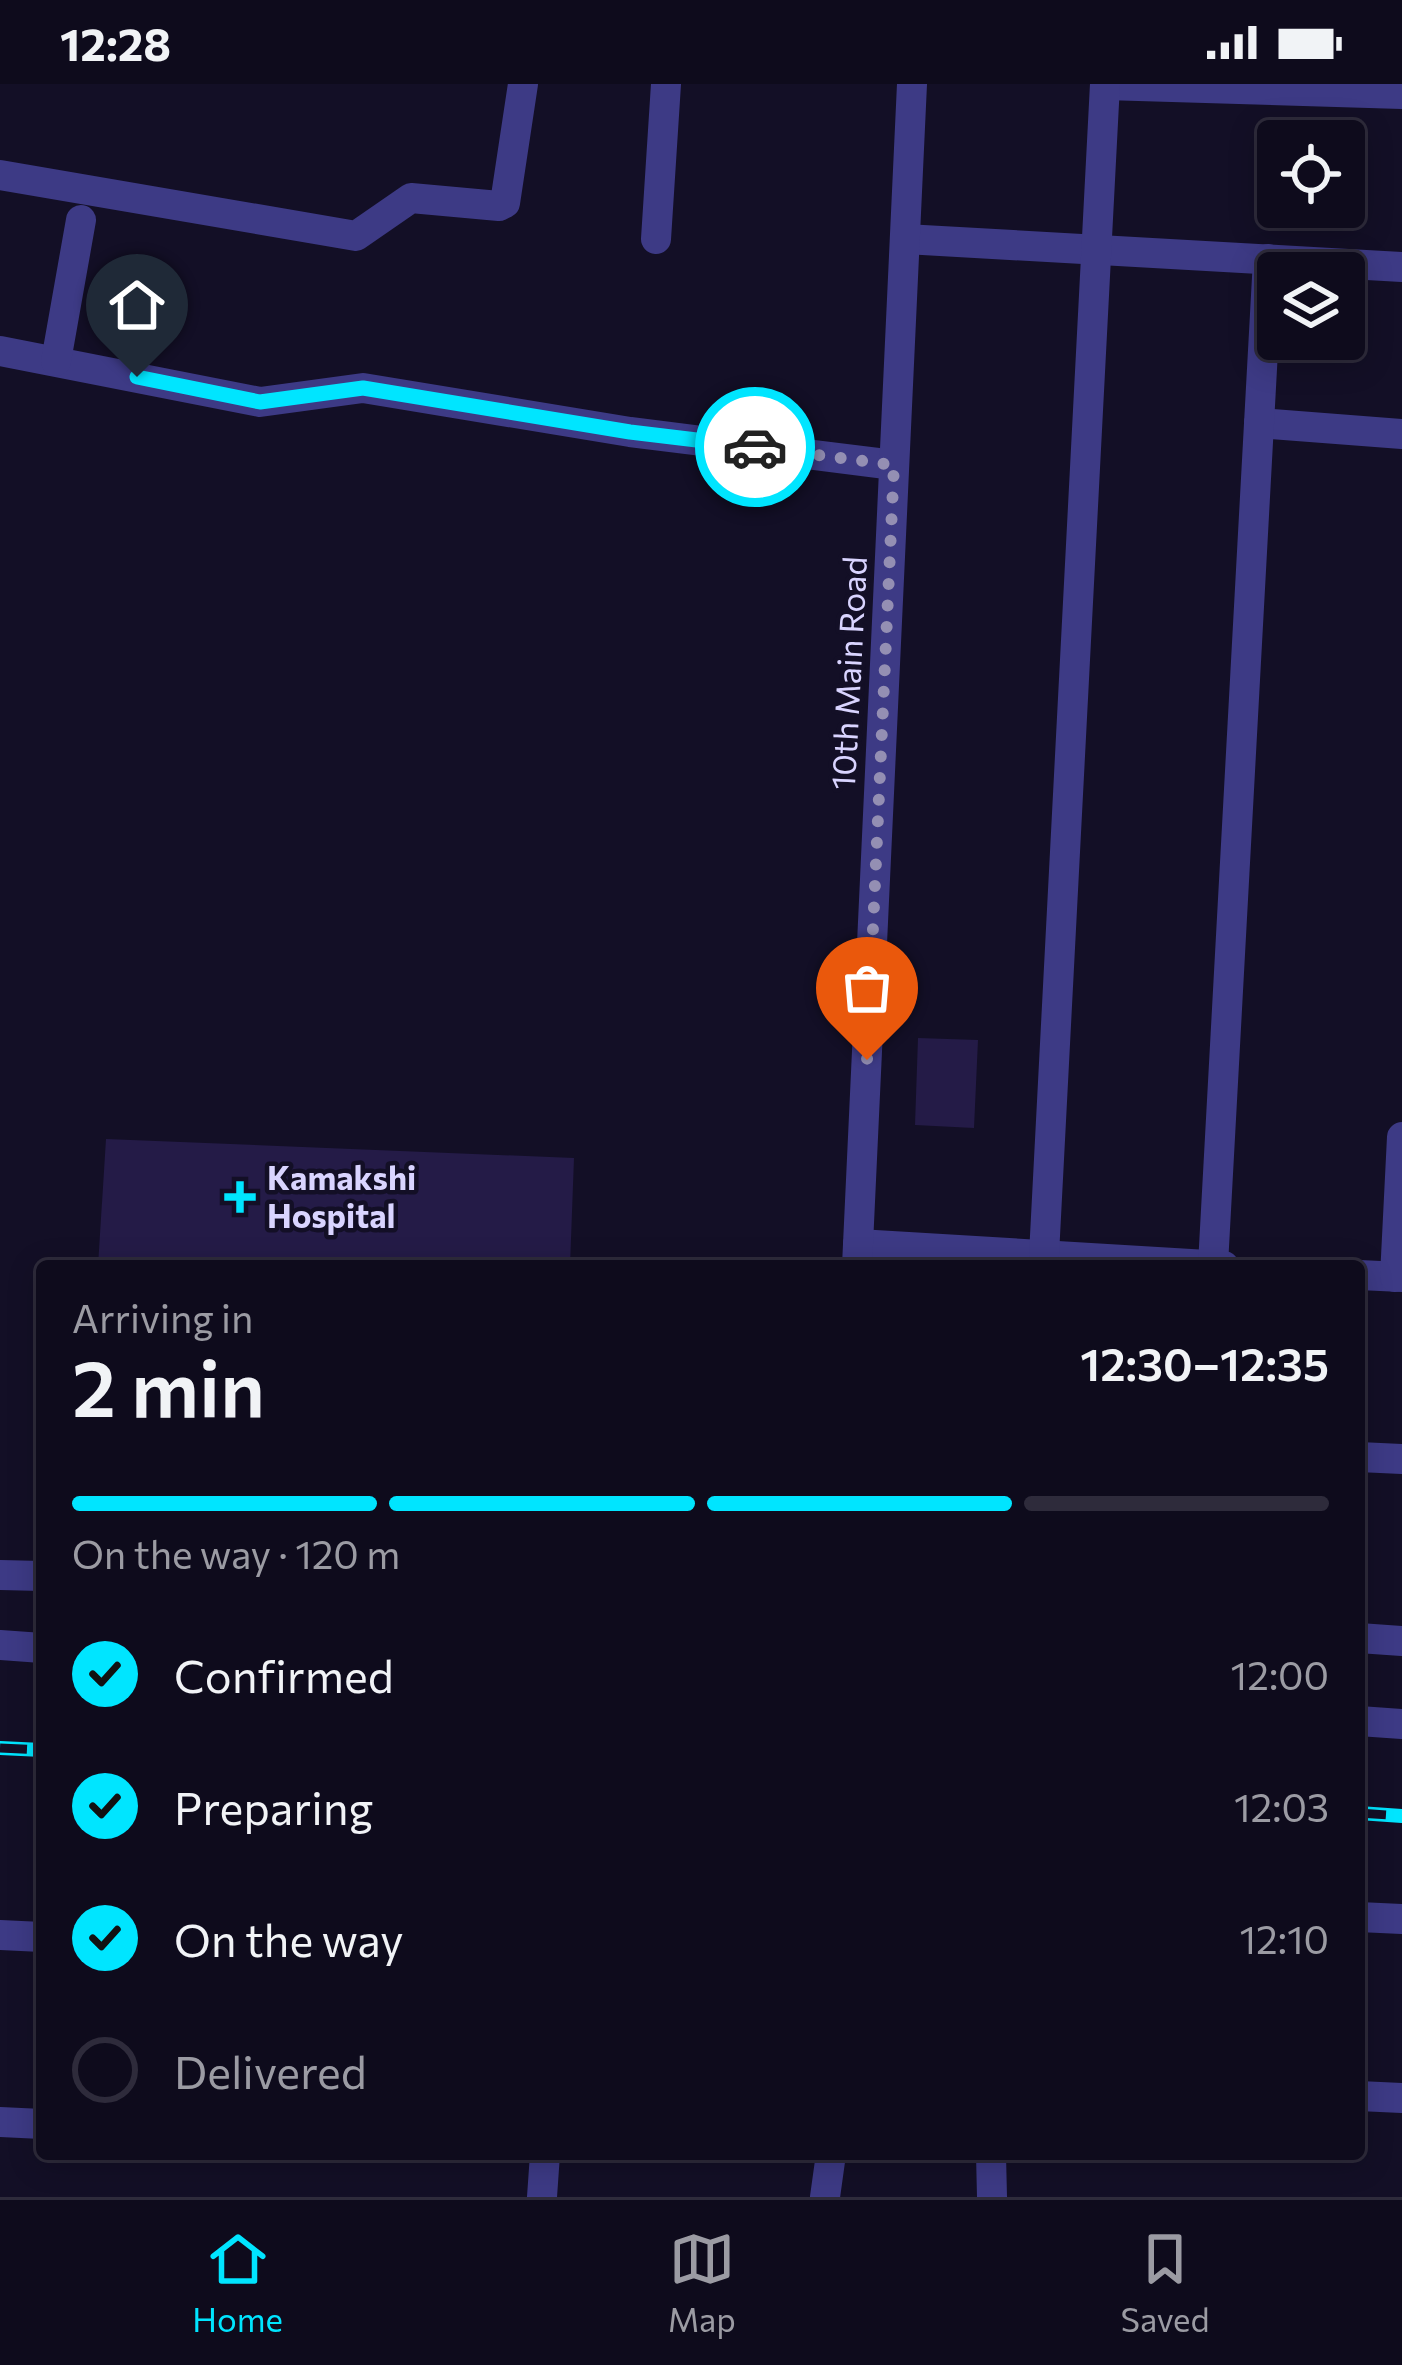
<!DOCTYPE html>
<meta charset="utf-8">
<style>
:root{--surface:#0e0b1c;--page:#1c1929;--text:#f1f3f6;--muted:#9b9ba3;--line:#2e2b3b;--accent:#00e5ff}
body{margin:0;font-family:Commissioner,sans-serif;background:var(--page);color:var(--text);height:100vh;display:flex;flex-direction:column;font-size:45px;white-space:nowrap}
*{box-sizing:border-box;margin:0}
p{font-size:39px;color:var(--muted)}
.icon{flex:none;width:66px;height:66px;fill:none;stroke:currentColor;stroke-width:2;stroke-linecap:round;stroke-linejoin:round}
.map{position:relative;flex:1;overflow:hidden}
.details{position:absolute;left:36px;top:1176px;width:1329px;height:900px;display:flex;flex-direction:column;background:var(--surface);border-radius:12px;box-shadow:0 6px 30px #0003,0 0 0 3px var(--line)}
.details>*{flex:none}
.controls{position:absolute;left:1257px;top:36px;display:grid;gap:24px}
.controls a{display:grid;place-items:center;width:108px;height:108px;border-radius:12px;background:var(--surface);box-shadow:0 6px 30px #0003,0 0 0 3px var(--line);font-size:60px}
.pin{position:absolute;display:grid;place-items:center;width:102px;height:102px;color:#fff;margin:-123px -51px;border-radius:50% 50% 50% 0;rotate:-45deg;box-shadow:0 0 12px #0007}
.pin .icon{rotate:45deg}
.courier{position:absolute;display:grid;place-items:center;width:120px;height:120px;margin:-60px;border:9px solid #00e5ff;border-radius:50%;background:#fff;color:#222;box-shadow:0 3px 15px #0007}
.headline em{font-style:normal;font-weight:600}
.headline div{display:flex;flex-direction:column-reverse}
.headline{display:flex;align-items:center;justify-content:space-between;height:204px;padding:0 36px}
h1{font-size:78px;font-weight:600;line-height:90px}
.bar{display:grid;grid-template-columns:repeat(4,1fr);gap:18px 12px;align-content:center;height:144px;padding:0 36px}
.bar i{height:15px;border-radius:9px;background:var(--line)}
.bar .selected{background:var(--accent)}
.bar p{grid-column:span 4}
ol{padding:0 36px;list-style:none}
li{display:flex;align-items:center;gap:36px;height:132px}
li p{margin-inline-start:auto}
li .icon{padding:12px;border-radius:50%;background:var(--accent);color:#111;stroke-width:4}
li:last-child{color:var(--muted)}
li i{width:66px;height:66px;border:6px solid var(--line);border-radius:50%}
.status{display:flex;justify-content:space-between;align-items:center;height:84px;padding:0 60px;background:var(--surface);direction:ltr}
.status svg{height:33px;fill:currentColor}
.tabs{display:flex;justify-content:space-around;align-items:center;height:168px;border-top:3px solid var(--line);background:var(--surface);font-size:33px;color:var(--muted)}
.tabs a{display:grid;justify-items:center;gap:6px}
.tabs .selected{color:var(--accent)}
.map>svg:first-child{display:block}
</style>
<div class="status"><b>12:28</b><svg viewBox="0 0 49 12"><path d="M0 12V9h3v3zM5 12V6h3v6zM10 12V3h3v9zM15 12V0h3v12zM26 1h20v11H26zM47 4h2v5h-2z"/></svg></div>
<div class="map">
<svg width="1402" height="2113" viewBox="0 0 1402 2113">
<rect width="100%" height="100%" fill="#130f26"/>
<g fill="#241b47">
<polygon points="918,954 978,956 974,1044 915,1041"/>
<polygon points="106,1055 574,1074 570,1182 98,1182"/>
</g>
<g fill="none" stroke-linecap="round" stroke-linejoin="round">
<g stroke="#3d3a85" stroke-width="30">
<polyline points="1105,1 1402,10"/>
<polyline points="0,91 356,152 411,114 499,122 505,119 523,0"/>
<polyline points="656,155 666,0"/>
<polyline points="905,155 1402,183"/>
<polyline points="0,267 260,318 363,304 630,348 894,381"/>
<polyline points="56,277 81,136"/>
<polyline points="1259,339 1402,350"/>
<polyline points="858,1160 1224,1182"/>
<polyline points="1044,1171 1105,0"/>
<polyline points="1213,1181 1268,175"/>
<polyline points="857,1182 912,0"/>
<polyline points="1359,1191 1402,1193"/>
<polyline points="1395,1193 1402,1053"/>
<polyline points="1359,1373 1402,1375"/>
<polyline points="0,1491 42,1492"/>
<polyline points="1359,1554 1402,1557"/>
<polyline points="0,1561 42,1564"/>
<polyline points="1359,1637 1402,1640"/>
<polyline points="1359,1833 1402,1835"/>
<polyline points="0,1851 42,1853"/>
<polyline points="1359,2012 1402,2014"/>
<polyline points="0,2038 42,2040"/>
<polyline points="991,2070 992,2113"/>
<polyline points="542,2113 545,2070"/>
<polyline points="825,2113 831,2070"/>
</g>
<g stroke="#00e5ff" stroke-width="14">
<g id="rail">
<polyline points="0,1664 42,1666"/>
<polyline points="1359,1729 1402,1732"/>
</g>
</g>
<use href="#rail" stroke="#130f26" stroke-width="9" stroke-dasharray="27" stroke-linecap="butt"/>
</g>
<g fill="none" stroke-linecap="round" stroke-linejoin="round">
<polyline stroke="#948fb3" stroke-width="12" stroke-dasharray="0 21.6" points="755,363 894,381 867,976"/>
<polyline stroke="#00e5ff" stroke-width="15" points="137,293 260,318 363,304 630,348 755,363"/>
</g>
<path fill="#00e5ff" stroke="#130f26" stroke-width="4.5" d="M234 1095h12v12h12v12h-12v12h-12v-12h-12v-12h12z"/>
<g text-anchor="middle" stroke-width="9" stroke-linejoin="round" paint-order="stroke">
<g font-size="33" fill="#d9d4ff" stroke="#130f26">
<text transform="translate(849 589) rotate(-87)" y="12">10th Main Road</text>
</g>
<g font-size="33" font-weight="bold" fill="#d9d4ff" stroke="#130f26" text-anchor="start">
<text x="267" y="1106">Kamakshi<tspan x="267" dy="38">Hospital</tspan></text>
</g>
</g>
</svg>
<div class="controls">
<a><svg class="icon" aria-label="locate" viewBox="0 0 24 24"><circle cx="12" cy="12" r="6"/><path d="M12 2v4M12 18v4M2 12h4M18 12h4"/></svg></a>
<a><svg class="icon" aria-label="layers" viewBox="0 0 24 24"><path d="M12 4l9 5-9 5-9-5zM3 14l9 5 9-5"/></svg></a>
</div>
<div class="pin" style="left:867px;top:976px;background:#ea580c"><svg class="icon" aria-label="bag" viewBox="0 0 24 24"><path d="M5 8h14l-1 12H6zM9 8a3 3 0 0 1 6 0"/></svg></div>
<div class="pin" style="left:137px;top:293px;background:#1f2937"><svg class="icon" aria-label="home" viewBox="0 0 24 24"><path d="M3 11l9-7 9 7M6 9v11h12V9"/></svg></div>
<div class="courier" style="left:755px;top:363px"><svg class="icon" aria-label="car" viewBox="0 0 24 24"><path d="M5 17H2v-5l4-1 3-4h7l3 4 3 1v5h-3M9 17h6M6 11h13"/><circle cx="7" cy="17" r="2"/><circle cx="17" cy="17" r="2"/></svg></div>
<section class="details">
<div class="headline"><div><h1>2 min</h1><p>Arriving in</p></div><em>12:30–12:35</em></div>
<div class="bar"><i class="selected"></i><i class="selected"></i><i class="selected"></i><i></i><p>On the way · 120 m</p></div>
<ol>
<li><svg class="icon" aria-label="check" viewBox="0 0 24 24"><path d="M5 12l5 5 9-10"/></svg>Confirmed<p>12:00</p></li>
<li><svg class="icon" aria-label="check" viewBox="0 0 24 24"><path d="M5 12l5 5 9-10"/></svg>Preparing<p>12:03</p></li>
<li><svg class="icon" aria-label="check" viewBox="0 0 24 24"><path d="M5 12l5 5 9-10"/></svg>On the way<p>12:10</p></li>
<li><i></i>Delivered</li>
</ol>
</section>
</div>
<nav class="tabs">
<a class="selected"><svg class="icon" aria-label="home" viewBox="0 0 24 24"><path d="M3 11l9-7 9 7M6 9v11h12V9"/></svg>Home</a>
<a><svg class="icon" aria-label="map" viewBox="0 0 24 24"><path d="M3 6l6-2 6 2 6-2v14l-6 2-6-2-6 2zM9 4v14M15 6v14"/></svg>Map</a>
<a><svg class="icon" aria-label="saved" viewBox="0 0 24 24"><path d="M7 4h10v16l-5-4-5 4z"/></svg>Saved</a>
</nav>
